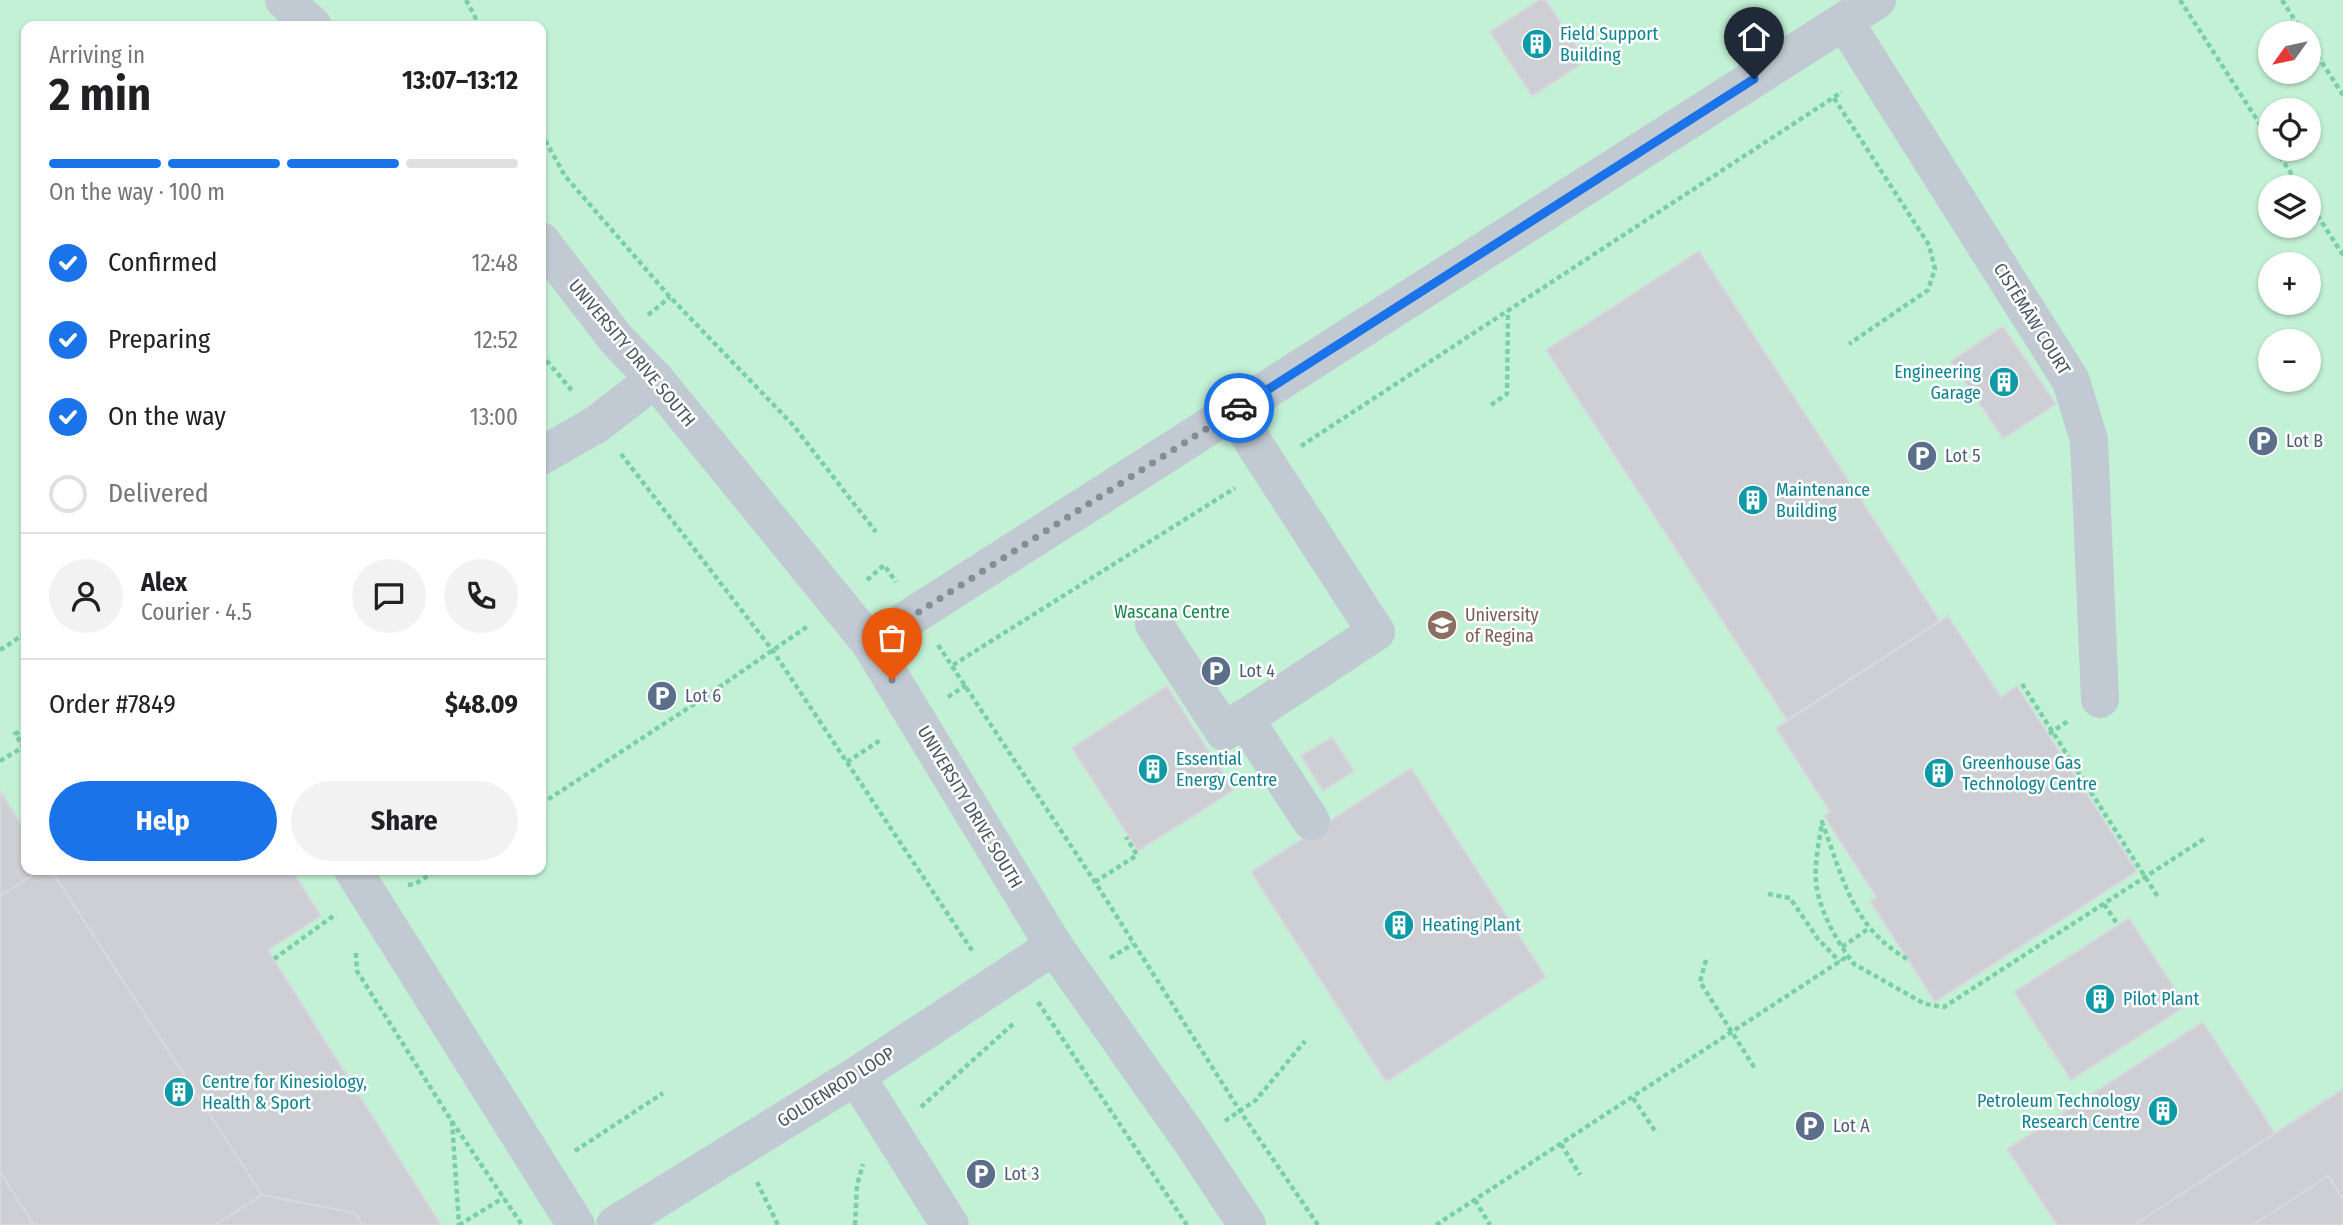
<!DOCTYPE html>
<meta charset="utf-8">
<style>
:root{--surface:#fff;--page:#f2f2f2;--text:#202124;--muted:#757577;--line:#e0e0e0;--accent:#1a73e8}
body{margin:0;font-family:"Fira Sans Condensed",sans-serif;background:var(--page);color:var(--text);height:100vh;display:flex;flex-direction:column;font-size:26px;white-space:nowrap}
*{box-sizing:border-box;margin:0}
p{font-size:23px;color:var(--muted)}
.icon{flex:none;width:38px;height:38px;fill:none;stroke:currentColor;stroke-width:2;stroke-linecap:round;stroke-linejoin:round}
.map{position:relative;flex:1;overflow:hidden}
.drawer{position:absolute;left:21px;top:21px;width:525px;height:854px;display:flex;flex-direction:column;background:var(--surface);border-radius:14px;box-shadow:0 2px 5px #0004}
.drawer>*{flex:none}
.needle{width:46px;rotate:237deg}
.controls{position:absolute;left:2258px;top:21px;display:grid;gap:14px}
.controls a{display:grid;place-items:center;width:63px;height:63px;border-radius:50%;background:var(--surface);box-shadow:0 2px 5px #0004;font-size:35px}
.pin{position:absolute;display:grid;place-items:center;width:60px;height:60px;color:#fff;margin:-72px -30px;border-radius:50% 50% 50% 0;rotate:-45deg;box-shadow:0 0 7px #0007}
.pin .icon{rotate:45deg}
.courier{position:absolute;display:grid;place-items:center;width:70px;height:70px;margin:-35px;border:5px solid #1a73e8;border-radius:50%;background:#fff;color:#222;box-shadow:0 2px 9px #0007}
.overview em{font-style:normal;font-weight:700}
.overview div{display:flex;flex-direction:column-reverse}
.overview{display:flex;align-items:center;justify-content:space-between;height:119px;padding:0 28px}
h1{font-size:46px;font-weight:700;line-height:52px}
.bar{display:grid;grid-template-columns:repeat(4,1fr);gap:10px 7px;align-content:center;height:84px;padding:0 28px}
.bar i{height:9px;border-radius:5px;background:var(--line)}
.bar .on{background:var(--accent)}
.bar p{grid-column:span 4}
.line{display:flex;align-items:center;gap:18px;padding:0 28px;border-top:2px solid var(--line)}
.line div{flex:1}
.round{display:grid;place-items:center;flex:none;width:74px;height:74px;border-radius:37px;background:var(--page)}
ol{padding:0 28px;list-style:none}
li{display:flex;align-items:center;gap:21px;height:77px}
li p{margin-inline-start:auto}
li .icon{padding:7px;border-radius:50%;background:var(--accent);color:#fff;stroke-width:4}
li:last-child{color:var(--muted)}
li i{width:38px;height:38px;border:4px solid var(--line);border-radius:50%}
.action{display:flex;gap:14px;margin-top:auto;padding:14px 28px}
.action a{flex:1;height:80px;border-radius:42px;background:var(--accent);color:#fff;font-size:28px;font-weight:700;line-height:80px;text-align:center}
.action a+a{background:var(--page);color:var(--text)}
.map>svg:first-child{display:block}
</style>
<div class="map">
<svg width="2343" height="1225" viewBox="0 0 2343 1225">
<rect width="100%" height="100%" fill="#f5f3f3"/>
<path fill="#c3f1d5" fill-rule="evenodd" d="M0,0H2343V1225H0ZM26,26H541V870H26ZM2270,33H2308V72H2270ZM2270,110H2308V149H2270ZM2270,187H2308V226H2270ZM2270,264H2308V303H2270ZM2270,341H2308V380H2270Z"/>
<g fill="#cdcfd5" stroke="#d7d9de" stroke-width="2">
<polygon points="1539,0 1546,0 1586,61 1532,96 1490,32"/>
<polygon points="1699,251 1940,621 1787,720 1546,350"/>
<polygon points="2003,326 2056,404 2003,439 1951,361"/>
<polygon points="1948,616 2001,697 2017,686 2137,871 1935,1002 1870,901 1876,897 1824,816 1830,812 1776,728"/>
<polygon points="1167,686 1234,790 1138,851 1072,748"/>
<polygon points="1332,737 1354,771 1323,791 1301,756"/>
<polygon points="1411,768 1546,977 1386,1082 1251,872"/>
<polygon points="0,791 26,831 26,870 292,870 321,916 268,950 441,1225 0,1225"/>
<polygon points="41,870 51,870 262,1195 215,1225 34,1225 0,1172 0,896"/>
<polygon points="2129,918 2186,1006 2071,1080 2014,992"/>
<polygon points="2203,1022 2275,1133 2343,1089 2343,1225 2057,1225 2007,1149"/>
<polygon points="2343,1089 2343,1199 2328,1176 2253,1225 2134,1225"/>
<polygon points="262,1195 355,1213 362,1225 215,1225"/>
</g>
<g fill="none" stroke-linecap="round" stroke-linejoin="round">
<g stroke="#7ad0a6" stroke-width="4.5" stroke-dasharray="5 3.5" stroke-linecap="butt">
<polyline points="466,0 480,26"/>
<polyline points="2180,0 2270,140"/>
<polyline points="2282,0 2303,33"/>
<polyline points="2308,41 2343,95"/>
<polyline points="1834,98 1929,245 1935,269 1928,290 1849,344"/>
<polyline points="541,133 565,176 670,297 793,425 876,532"/>
<polyline points="2275,149 2300,187"/>
<polyline points="2308,201 2343,255"/>
<polyline points="648,315 670,297"/>
<polyline points="541,354 574,393"/>
<polyline points="1491,405 1507,394 1508,311"/>
<polyline points="1301,446 1842,92"/>
<polyline points="621,454 773,651 973,952"/>
<polyline points="867,580 884,565 896,582"/>
<polyline points="938,645 1095,882 1240,1111 1318,1225"/>
<polyline points="0,650 26,633"/>
<polyline points="953,665 1235,488"/>
<polyline points="2022,684 2158,897"/>
<polyline points="948,697 966,685"/>
<polyline points="26,727 15,734 26,751"/>
<polyline points="2049,734 2068,721"/>
<polyline points="0,761 23,747"/>
<polyline points="847,762 882,739"/>
<polyline points="541,804 699,701 808,626"/>
<polyline points="1095,882 1137,855 1126,837"/>
<polyline points="408,885 415,884 437,870"/>
<polyline points="1768,894 1790,898 1818,939 1840,962"/>
<polyline points="2104,904 2118,925"/>
<polyline points="1842,947 1868,929"/>
<polyline points="356,953 357,971 451,1120 522,1225"/>
<polyline points="1110,958 1133,944"/>
<polyline points="274,959 336,914"/>
<path d="M1907,959C1852,927 1843,878 1822,822C1819,843 1813,868 1817,889C1822,916 1838,943 1854,964L1925,1004L1944,1007L2207,837"/>
<polyline points="1706,960 1700,982 1756,1070"/>
<polyline points="1038,1002 1187,1225"/>
<polyline points="1633,1098 1655,1131"/>
<polyline points="921,1107 1013,1024"/>
<polyline points="452,1121 459,1225"/>
<polyline points="1225,1121 1256,1100 1305,1041"/>
<polyline points="1561,1144 1580,1175"/>
<polyline points="575,1151 663,1093"/>
<polyline points="757,1182 778,1225"/>
<polyline points="1475,1200 1490,1225"/>
<polyline points="459,1225 503,1198"/>
<polyline points="855,1225 857,1185 863,1164"/>
<polyline points="1436,1225 1848,956"/>
</g>
<g stroke="#c1cad2" stroke-width="38">
<polyline points="284,0 313,26"/>
<polyline points="1844,21 2071,381 2089,440 2100,699"/>
<polyline points="541,241 617,340 655,379 870,643 1054,946 1192,1142 1247,1225"/>
<polyline points="541,456 597,424 655,379"/>
<polyline points="1154,624 1224,732 1376,632 1233,411"/>
<polyline points="870,643 1877,0"/>
<polyline points="1244,718 1311,821"/>
<polyline points="353,870 576,1225"/>
<polyline points="856,1076 950,1225"/>
<polyline points="615,1225 856,1076 1054,946"/>
</g>
</g>
<g fill="none" stroke-linecap="round" stroke-linejoin="round">
<polyline stroke="#868d94" stroke-width="7" stroke-dasharray="0 12.6" points="892,680 870,643 1239,408"/>
<polyline stroke="#1a73e8" stroke-width="9" points="1239,408 1754,79"/>
</g>
<defs>
<g id="building-disc" transform="scale(1.575)"><circle r="9.5" fill="#0f9aa8" stroke="#fff"/><path d="M-4-6H4V6H1V3H-1V6H-4ZM-2.5-4.3h1.7v1.8h-1.7ZM.8-4.3h1.7v1.8H.8ZM-2.5-1h1.7V.8h-1.7ZM.8-1h1.7V.8H.8Z" fill="#fff"/></g>
<g id="parking-disc" transform="scale(1.575)"><circle r="9.5" fill="#5c6f8a" stroke="#fff"/><path d="M-3.5-5.5H1a3.5 3.5 0 0 1 0 7H-1V5.5H-3.5ZM-1-3.4V-.6H.8a1.4 1.4 0 0 0 0-2.8Z" fill="#fff"/></g>
<g id="university-disc" transform="scale(1.575)"><circle r="9.5" fill="#8d6e63" stroke="#fff"/><path d="M0-5L7-2L0 1L-7-2ZM-4 1L0 2.5L4 1V4Q0 6-4 4Z" fill="#fff"/></g>
</defs>
<g fill-rule="evenodd">
<use href="#building-disc" x="1537" y="44"/>
<use href="#building-disc" x="2004" y="382"/>
<use href="#parking-disc" x="2263" y="441"/>
<use href="#parking-disc" x="1922" y="456"/>
<use href="#building-disc" x="1753" y="500"/>
<use href="#university-disc" x="1442" y="625"/>
<use href="#parking-disc" x="1216" y="671"/>
<use href="#parking-disc" x="662" y="696"/>
<use href="#building-disc" x="1153" y="769"/>
<use href="#building-disc" x="1939" y="773"/>
<use href="#building-disc" x="1399" y="925"/>
<use href="#building-disc" x="2100" y="999"/>
<use href="#building-disc" x="179" y="1092"/>
<use href="#building-disc" x="2163" y="1111"/>
<use href="#parking-disc" x="1810" y="1126"/>
<use href="#parking-disc" x="981" y="1174"/>
</g>
<g text-anchor="middle" stroke-width="5" stroke-linejoin="round" paint-order="stroke">
<g font-size="18" fill="#0d838f" stroke="#fff" text-anchor="start">
<text x="1560" y="40">Field Support<tspan x="1560" dy="21">Building</tspan></text>
<text x="1981" y="378" text-anchor="end">Engineering<tspan x="1981" dy="21">Garage</tspan></text>
<text x="1776" y="496">Maintenance<tspan x="1776" dy="21">Building</tspan></text>
<text x="1176" y="765">Essential<tspan x="1176" dy="21">Energy Centre</tspan></text>
<text x="1962" y="769">Greenhouse Gas<tspan x="1962" dy="21">Technology Centre</tspan></text>
<text x="1422" y="931">Heating Plant</text>
<text x="2123" y="1005">Pilot Plant</text>
<text x="202" y="1088">Centre for Kinesiology,<tspan x="202" dy="21">Health &amp; Sport</tspan></text>
<text x="2140" y="1107" text-anchor="end">Petroleum Technology<tspan x="2140" dy="21">Research Centre</tspan></text>
</g>
<g font-size="18" fill="#4a5661" stroke="#fff">
<text transform="translate(2032 319) rotate(58)" y="6">CISTĒMĀW COURT</text>
<text transform="translate(632 353) rotate(50)" y="6">UNIVERSITY DRIVE SOUTH</text>
<text transform="translate(970 807) rotate(59)" y="6">UNIVERSITY DRIVE SOUTH</text>
<text transform="translate(836 1087) rotate(-32)" y="6">GOLDENROD LOOP</text>
</g>
<g font-size="18" fill="#4e5e75" stroke="#fff" text-anchor="start">
<text x="2286" y="447">Lot B</text>
<text x="1945" y="462">Lot 5</text>
<text x="1239" y="677">Lot 4</text>
<text x="685" y="702">Lot 6</text>
<text x="1833" y="1132">Lot A</text>
<text x="1004" y="1180">Lot 3</text>
</g>
<g font-size="18" fill="#17864f" stroke="#fff">
<text x="1172" y="618">Wascana Centre</text>
</g>
<g font-size="18" fill="#785e54" stroke="#fff" text-anchor="start">
<text x="1465" y="621">University<tspan x="1465" dy="21">of Regina</tspan></text>
</g>
</g>
</svg>
<div class="controls">
<a><svg class="needle" viewBox="-14 -14 28 28"><path d="M0-13l5 13h-10z" fill="#e53935"/><path d="M0 13l5-13h-10z" fill="#757577"/></svg></a>
<a><svg class="icon" aria-label="locate" viewBox="0 0 24 24"><circle cx="12" cy="12" r="6"/><path d="M12 2v4M12 18v4M2 12h4M18 12h4"/></svg></a>
<a><svg class="icon" aria-label="layers" viewBox="0 0 24 24"><path d="M12 4l9 5-9 5-9-5zM3 14l9 5 9-5"/></svg></a>
<a>+</a>
<a>−</a>
</div>
<div class="pin" style="left:892px;top:680px;background:#ea580c"><svg class="icon" aria-label="bag" viewBox="0 0 24 24"><path d="M5 8h14l-1 12H6zM9 8a3 3 0 0 1 6 0"/></svg></div>
<div class="pin" style="left:1754px;top:79px;background:#1f2937"><svg class="icon" aria-label="home" viewBox="0 0 24 24"><path d="M3 11l9-7 9 7M6 9v11h12V9"/></svg></div>
<div class="courier" style="left:1239px;top:408px"><svg class="icon" aria-label="car" viewBox="0 0 24 24"><path d="M5 17H2v-5l4-1 3-4h7l3 4 3 1v5h-3M9 17h6M6 11h13"/><circle cx="7" cy="17" r="2"/><circle cx="17" cy="17" r="2"/></svg></div>
<section class="drawer">
<div class="overview"><div><h1>2 min</h1><p>Arriving in</p></div><em>13:07–13:12</em></div>
<div class="bar"><i class="on"></i><i class="on"></i><i class="on"></i><i></i><p>On the way · 100 m</p></div>
<ol>
<li><svg class="icon" aria-label="check" viewBox="0 0 24 24"><path d="M5 12l5 5 9-10"/></svg>Confirmed<p>12:48</p></li>
<li><svg class="icon" aria-label="check" viewBox="0 0 24 24"><path d="M5 12l5 5 9-10"/></svg>Preparing<p>12:52</p></li>
<li><svg class="icon" aria-label="check" viewBox="0 0 24 24"><path d="M5 12l5 5 9-10"/></svg>On the way<p>13:00</p></li>
<li><i></i>Delivered</li>
</ol>
<div class="line" style="height:126px"><a class="round"><svg class="icon" aria-label="person" viewBox="0 0 24 24"><circle cx="12" cy="8" r="4"/><path d="M4 21q1-7 8-7t8 7"/></svg></a><div><b>Alex</b><p>Courier · 4.5</p></div><a class="round"><svg class="icon" aria-label="chat" viewBox="0 0 24 24"><path d="M4 5h16v11H9l-5 4z"/></svg></a><a class="round"><svg class="icon" aria-label="phone" viewBox="0 0 24 24"><path d="M5 4h4l2 5-3 2q2 4 5 5l2-3 5 2v4C11 20 4 13 5 4z"/></svg></a></div>
<div class="line" style="height:91px"><div>Order #7849</div><b>$48.09</b></div>
<div class="action"><a>Help</a><a>Share</a></div>
</section>
</div>
